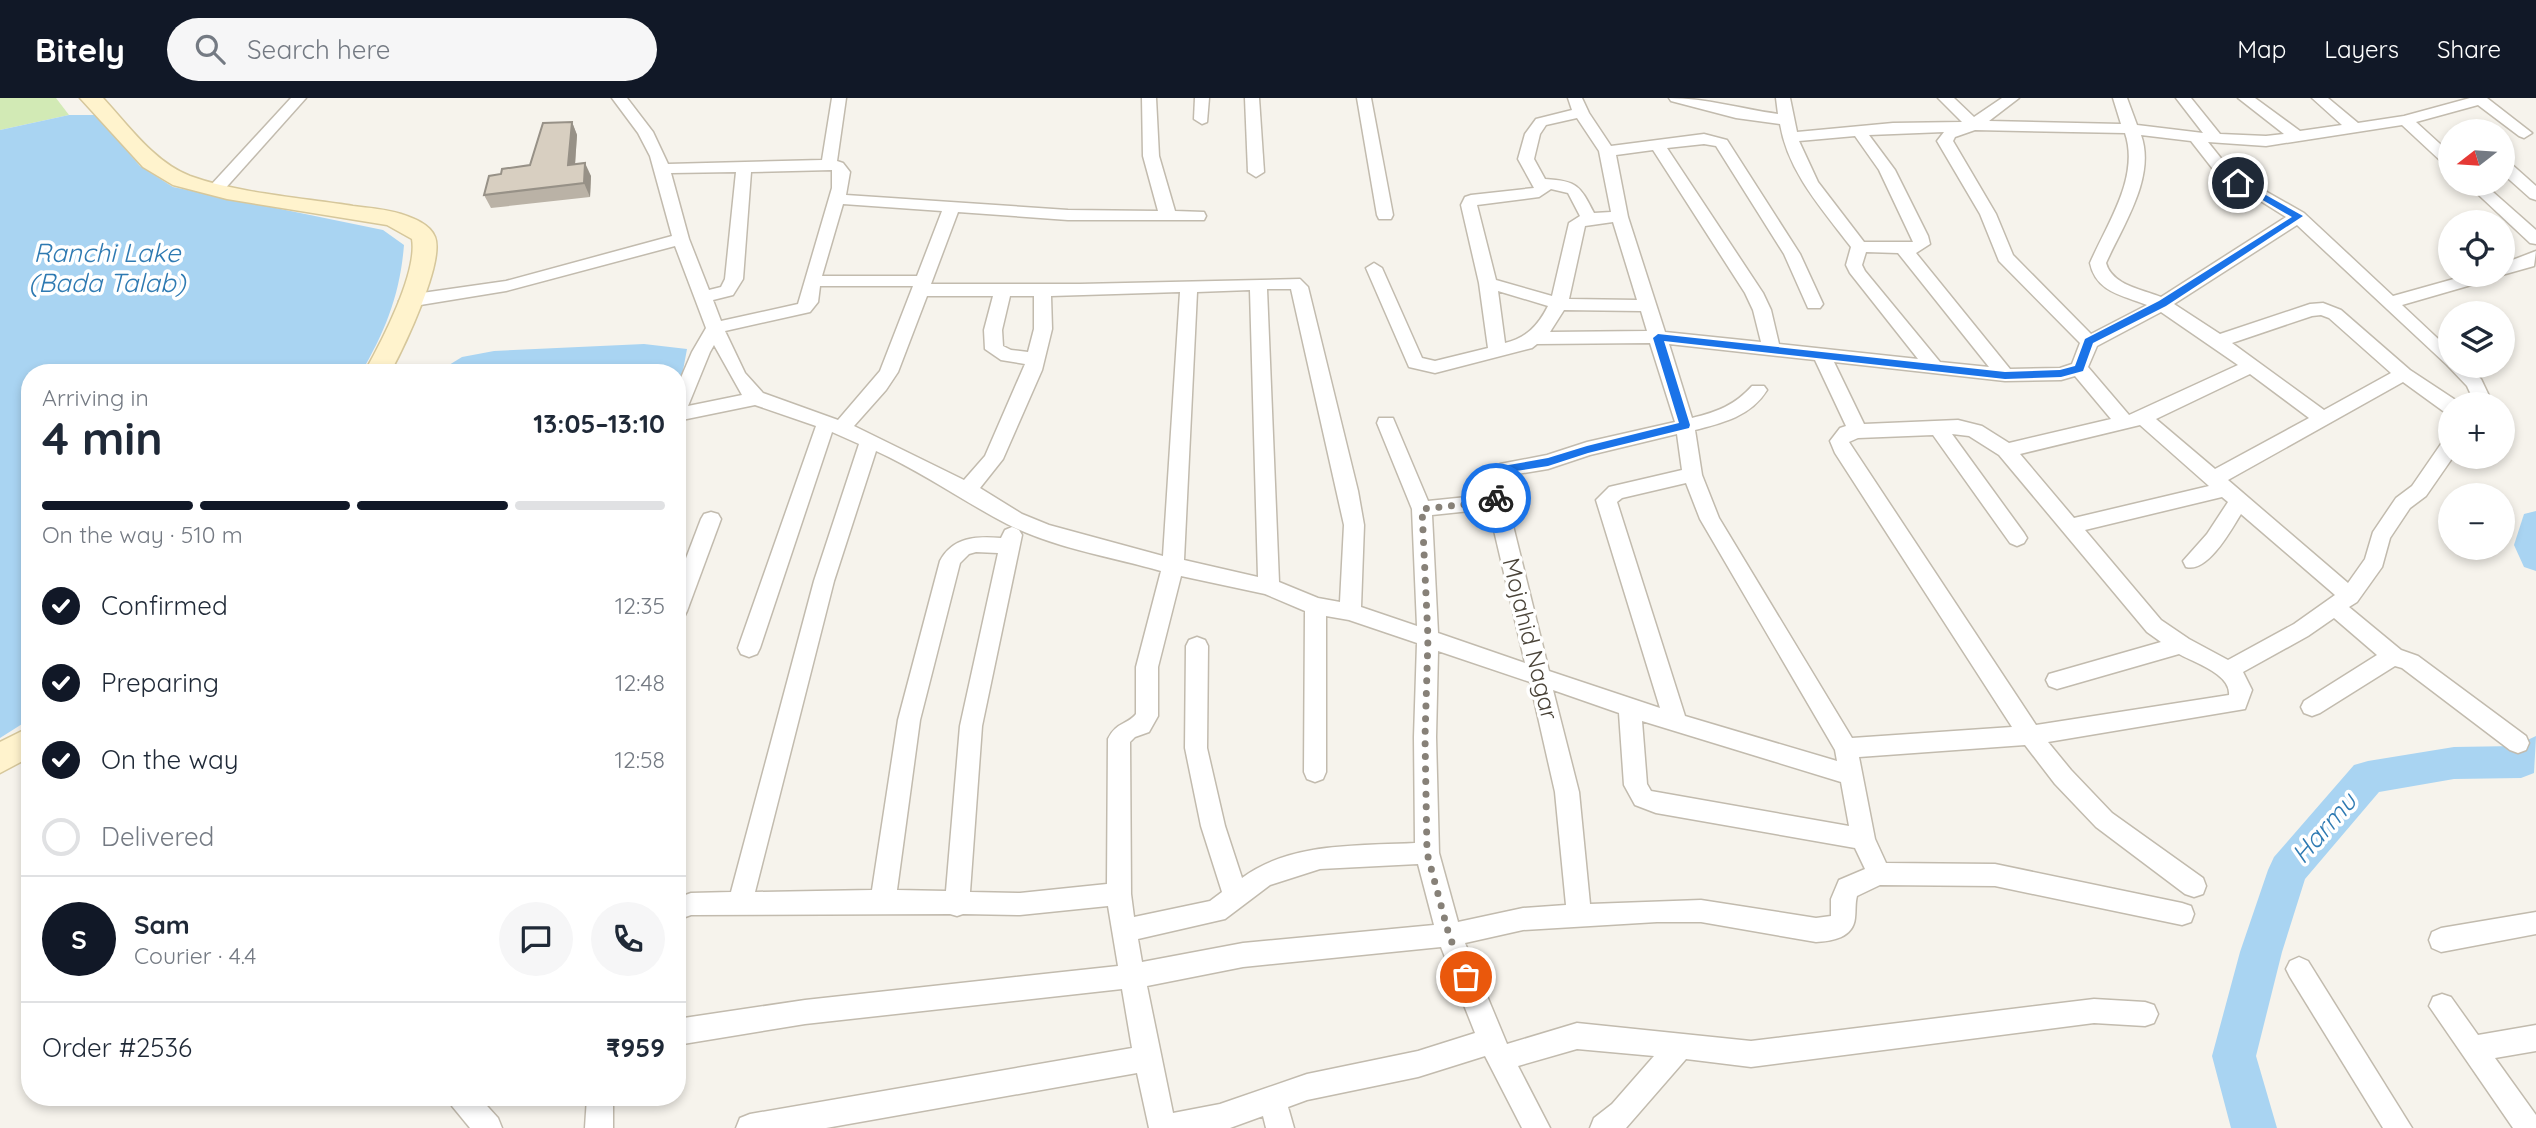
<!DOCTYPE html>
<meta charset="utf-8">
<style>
:root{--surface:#fff;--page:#f6f6f7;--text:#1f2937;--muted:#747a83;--line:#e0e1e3;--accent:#111827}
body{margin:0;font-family:Quicksand,sans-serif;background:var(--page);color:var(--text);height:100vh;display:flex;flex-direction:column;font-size:26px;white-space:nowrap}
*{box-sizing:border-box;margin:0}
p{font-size:23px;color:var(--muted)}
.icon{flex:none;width:38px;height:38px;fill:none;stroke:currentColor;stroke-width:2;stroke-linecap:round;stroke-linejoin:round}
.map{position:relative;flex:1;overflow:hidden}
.drawer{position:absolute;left:21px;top:266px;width:665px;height:742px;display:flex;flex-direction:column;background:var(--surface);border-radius:28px;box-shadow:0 4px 10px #0003}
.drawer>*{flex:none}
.needle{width:46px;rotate:253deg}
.tools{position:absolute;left:2438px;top:21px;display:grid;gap:14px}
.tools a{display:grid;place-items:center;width:77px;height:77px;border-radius:50%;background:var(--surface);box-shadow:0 4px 10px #0003;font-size:35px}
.pin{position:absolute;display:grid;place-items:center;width:60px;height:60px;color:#fff;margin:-30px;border:4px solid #fff;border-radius:50%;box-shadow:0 2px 7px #0007}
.courier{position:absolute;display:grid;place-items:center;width:70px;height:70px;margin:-35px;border:5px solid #1a73e8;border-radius:50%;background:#fff;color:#222;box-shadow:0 2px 9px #0007}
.headline em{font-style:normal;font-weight:700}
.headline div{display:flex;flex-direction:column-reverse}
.headline{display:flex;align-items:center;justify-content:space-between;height:119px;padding:0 21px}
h1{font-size:46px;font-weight:700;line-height:52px}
.bar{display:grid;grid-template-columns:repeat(4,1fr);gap:10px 7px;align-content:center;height:84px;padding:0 21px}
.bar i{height:9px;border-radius:5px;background:var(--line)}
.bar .selected{background:var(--accent)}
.bar p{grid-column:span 4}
.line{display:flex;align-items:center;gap:18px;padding:0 21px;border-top:2px solid var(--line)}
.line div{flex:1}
.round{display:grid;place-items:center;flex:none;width:74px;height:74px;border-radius:37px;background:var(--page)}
ol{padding:0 21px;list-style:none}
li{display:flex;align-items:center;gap:21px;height:77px}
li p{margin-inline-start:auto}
li .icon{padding:7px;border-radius:50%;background:var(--accent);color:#fff;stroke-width:4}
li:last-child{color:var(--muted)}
li i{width:38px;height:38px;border:4px solid var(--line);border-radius:50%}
header{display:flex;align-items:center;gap:42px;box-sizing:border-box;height:98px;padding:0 35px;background:var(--accent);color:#fff}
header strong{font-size:33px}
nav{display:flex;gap:38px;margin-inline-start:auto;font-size:24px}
.search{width:490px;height:63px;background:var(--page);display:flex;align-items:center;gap:18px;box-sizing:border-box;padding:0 24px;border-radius:38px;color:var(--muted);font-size:26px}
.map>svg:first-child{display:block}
</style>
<header>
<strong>Bitely</strong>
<div class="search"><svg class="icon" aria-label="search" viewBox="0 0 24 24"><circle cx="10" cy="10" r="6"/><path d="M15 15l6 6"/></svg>Search here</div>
<nav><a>Map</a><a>Layers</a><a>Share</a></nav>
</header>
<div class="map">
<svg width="2536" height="1030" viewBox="0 0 2536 1030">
<rect width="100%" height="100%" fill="#f6f3ec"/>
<polygon fill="#d2eab5" points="0,0 56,0 69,17 0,32"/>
<g fill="#a9d4f2">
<path d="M69,17H96L140,68L173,89L383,132L404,147C400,196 386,232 361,275H30V621L0,640V32Z"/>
<polygon points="644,246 687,251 682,278 677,285 677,275 436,275 462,259 494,253"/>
</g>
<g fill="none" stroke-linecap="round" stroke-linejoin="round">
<g fill="#a9d4f2" fill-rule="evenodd">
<polygon points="2536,413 2536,473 2524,469 2514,447 2524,416"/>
<polygon points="2536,638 2534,675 2521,680 2454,681 2379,694 2305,781 2282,854 2256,958 2277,1030 2231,1030 2212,958 2240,854 2268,772 2274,759 2354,667 2368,663 2454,649 2515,648"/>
</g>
<g stroke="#c2bbae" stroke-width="3">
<g id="street">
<polygon points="291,0 306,0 222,94 210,94 208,91 210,88"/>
<path d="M612,0H627L653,34L668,66L822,62L832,0H846L837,63L843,65L850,74L846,97L1068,112L1158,113L1143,58L1142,0H1156L1159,58L1175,113L1204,114L1206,118L1204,122H1068L958,114L931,186H1080L1300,181L1308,189L1358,393L1364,427L1361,509L1417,528L1412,411L1377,325L1379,320H1393L1428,403L1486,397L1482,383L1489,371L1500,366L1547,357L1587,344L1675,324L1650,245L1537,246L1532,250L1435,275L1409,269L1366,170L1374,165L1382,170L1422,260L1435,263L1488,250L1479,185L1461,107L1465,99L1471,97L1534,90L1518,61L1525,36L1536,21L1572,12L1568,0H1582L1589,15L1611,48L1704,36L1727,42L1800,156L1823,206L1820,210H1808L1784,156L1716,48L1704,46L1667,50L1763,195L1771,212L1779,246L1918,261L1850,175L1846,167L1851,149C1822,111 1788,74 1780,26L1736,20L1671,3L1669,0C1706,0 1742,11 1778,16L1776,0H1790L1797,34L1893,25L1962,24L1938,0H1954L1974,19L2002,0H2019L1989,23L2121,26L2113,0H2127L2137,27L2203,35L2176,0H2191L2220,36L2266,38L2284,36L2238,0H2255L2300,33L2342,27L2312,0H2328L2358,25L2404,18L2470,0H2487L2532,35L2524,40L2519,38L2478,7L2416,24L2450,55V68L2444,66L2402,27L2266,48L2208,44L2228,69L2244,81L2304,115L2393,198L2468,177H2494L2492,181L2402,207L2450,252V268H2467L2481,281L2491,302L2489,306H2470L2473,301L2467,288L2447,267L2297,127L2174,206L2220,236L2310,206L2323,205L2341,212L2410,272L2457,303L2458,306H2450V314L2443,313L2403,284L2228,382L2348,485L2365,461L2373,434L2396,400L2412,388L2443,343L2450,341V359H2453L2426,398L2410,410L2390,440L2382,469L2357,504L2349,509L2401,552L2418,558L2526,638L2529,645L2526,652L2518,655L2510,652L2402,570L2395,568L2320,615L2312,618L2304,615L2301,609L2304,603L2377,557L2334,520L2308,538L2243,574L2252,592L2245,611L2048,644L2071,672L2112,715L2203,780L2206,788L2203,796L2194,799L2185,796L2096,729L2055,686L2025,647L1859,659L1875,741L1886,765L1995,766L2182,805L2191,808L2194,816L2191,824L2182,827L1995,788L1880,787L1857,798C1855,805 1856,812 1855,820C1853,840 1832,843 1816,844L1701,824H1657L1523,832L1465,845L1507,946L1577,925L1751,943L2094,901L2145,904L2154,907L2158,916L2154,925L2145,928L2094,925L1751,969L1686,961L1626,1030H1590L1594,1020L1612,1006L1654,958L1577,951L1518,968L1550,1030H1522L1485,958L1418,979L1307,1002L1288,1009L1294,1030H1266L1263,1018L1230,1030H1149L1137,975L826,1030H736L740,1020L750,1016L1132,950L1122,891L805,926L677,947V921L805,902L1118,868L1108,808L1020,817L963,816L957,818L950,816L691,817L677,822V800L691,795L731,794L814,483L859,346L832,334L760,550L757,556L749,559L741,556L738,550L816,328L755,307L677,323V289L692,254L706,230L675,148L506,193L408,209L399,203L408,197L506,183L672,138L650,58L638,35ZM1577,20L1599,53L1611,114L1594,115C1580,88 1578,83 1545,81L1534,61L1540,36L1546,27ZM1975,32L2125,35C2140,79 2107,126 2090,165C2096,194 2122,197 2147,207L2091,236L2013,157L1996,116L1953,43L1955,39ZM1944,34L1937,43L1980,116L1999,163L2080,245L2072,266L2060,270L2010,271L1916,155L1930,146L1928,138L1895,72L1869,37ZM2141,37L2191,43L2216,75L2286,119L2161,199C2141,191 2112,187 2106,165C2123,127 2156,79 2141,37ZM1855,38L1879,72L1913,144H1864L1818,84L1799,43ZM1653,52L1745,195L1753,212L1761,244L1665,234L1628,119L1616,57ZM832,72V90L798,206L721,223L713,202L733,197L743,181L751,74ZM736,74L725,181L721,189L709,192L689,141L671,75ZM1551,91L1568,95L1580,118L1569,125L1552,198L1496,182L1477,107L1539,99ZM843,106L942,113L917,178H822ZM1613,124L1637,202L1569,201L1585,128ZM1866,154L1898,155L1989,269L1940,264L1865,173L1862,167ZM820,188H913L880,273L838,322L763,295L745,275L725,233L810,214L818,204ZM1267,191H1291L1344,427L1340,504L1318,500L1279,484ZM1250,192L1258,479L1184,462L1197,194ZM1498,193L1548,208C1538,228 1526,240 1505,245ZM1180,194L1163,458L1049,427L1022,416L980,390L1003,361L1042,272L1052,231L1051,198ZM927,198H993L984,232L985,251L1001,262L1025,266L985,358L964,382L854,328L886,292L898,274ZM1010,198H1034V231L1028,254L1011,252L1003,248L1002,232ZM1564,212L1641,213L1647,233L1550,234ZM2161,214L2238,267L2129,317L2088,269L2097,248ZM2321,217L2329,220L2391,275L2324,312L2232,245L2312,218ZM1669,246L1815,262L1846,328L1840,330L1830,343L1835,355L2012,629L1852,640L1719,420L1702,377L1695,332C1723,325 1751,318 1767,292L1764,288H1752C1735,307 1717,314 1692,320ZM714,247L742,297L688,308L710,254ZM1834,264L2005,283L2061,282L2075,278L2111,321L2009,345L1982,328L1958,322L1864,326ZM2250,276L2309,320L2215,371L2156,321ZM2140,327L2209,388L2074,420L2020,356ZM1677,336L1682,372L1609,389L1596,402L1660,610L1549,573L1502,383L1511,377L1548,371L1590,357ZM1952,336L1969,338L1999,357L2147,534L2161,544L2049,576L2046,582L2049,588L2057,591L2179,556C2195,565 2231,576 2229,597L2036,627L1849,344L1858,340L1933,337L2010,445L2017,448L2024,445L2027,440L2024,435ZM876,353C922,374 963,403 1007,426C1054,450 1111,459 1161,473L1136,569V616C1127,627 1116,624 1108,641L1107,786L1020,795L970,794L982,628L1022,437L1019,432L1012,429L1005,432L1001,440C976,438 953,439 940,463L898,622L872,792L755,794L834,483ZM1686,385L1700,421L1835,652L1837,663L1685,618L1617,404L1622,400ZM2222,399L2228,404L2207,436L2183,463L2186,469C2208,475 2231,432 2241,416L2335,497L2294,526L2228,562L2189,541L2161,522L2085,432ZM1489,411L1525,565L1438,535L1432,417ZM976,454L998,455L960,628L946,793L897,792L920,622L960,465L969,456ZM1181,478L1265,496L1305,513L1304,674L1307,681L1315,684L1323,681L1326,674V518L1349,522L1417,545L1414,639L1415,745C1358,748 1290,744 1242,780L1225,728L1207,650L1208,548L1205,542L1197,539L1189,542L1186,548L1185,650L1201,728L1222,794L1210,803L1134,819L1131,796L1130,644L1135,639L1149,634L1158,618V569ZM1438,553L1530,584L1555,694L1566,807L1523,810L1458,824L1439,755L1436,639ZM1553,592L1619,615L1624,687L1635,707L1656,715L1855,750L1865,771L1839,782L1831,801V818L1816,820L1701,802L1590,806L1579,694ZM1642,623L1841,684L1849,728L1651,693L1647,686ZM1418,766L1434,827L1243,845L1142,864L1138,841L1225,821L1270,787L1320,771ZM1441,849L1475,935L1418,953L1307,976L1220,1006L1173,1015L1147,888L1243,869Z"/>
<polygon points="1195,0 1209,0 1207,24 1202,26 1194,21"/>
<polygon points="1245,0 1259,0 1264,74 1256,79 1248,74"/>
<polygon points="1357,0 1371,0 1393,117 1391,121 1379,121 1377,117"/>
<polygon points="2502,61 2508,63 2536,88 2536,102 2530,100 2502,75"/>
<polygon points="2467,86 2484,86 2536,132 2536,146 2530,145"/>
<polygon points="2536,153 2534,168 2502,177 2500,177 2502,177 2502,166"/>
<polygon points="711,414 718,416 721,421 687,513 684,519 677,521 677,484 701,421 704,416"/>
<polygon points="2536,814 2536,836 2441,854 2432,850 2429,842 2432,834 2441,830"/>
<polygon points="2299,859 2308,863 2412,1030 2383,1030 2290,879 2286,871 2290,863"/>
<polygon points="2442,896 2451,899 2478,937 2536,927 2536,953 2495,960 2536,1017 2536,1030 2513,1030 2429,908 2433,899"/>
<polygon points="448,999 479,999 498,1020 502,1030 470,1030 452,1008"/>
<polygon points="587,999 613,999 613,1030 585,1030"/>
</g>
</g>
<g stroke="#d6c79b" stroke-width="3">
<g id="secondary">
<path d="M80,0H103C128,27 154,64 190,78C237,95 303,100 353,108C369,110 386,111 401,116C413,120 430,126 435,139C445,164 403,251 390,275H364C381,245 418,174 412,141L387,127L227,101L173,87L143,69Z"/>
<polygon points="30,629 30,659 0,675 0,644"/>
</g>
</g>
<use href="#street" fill="#fff" fill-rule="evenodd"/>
<use href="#secondary" fill="#fff3cd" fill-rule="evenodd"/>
</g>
<polygon fill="#bab2a6" points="572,24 577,37 575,66 591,78 590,99 491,110 484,97 501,76 530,67"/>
<g fill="#979187">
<polygon points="572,24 577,37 574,81 568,67"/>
<polygon points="585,65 591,78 590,99 584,85"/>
</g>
<polygon fill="#d8cfc1" stroke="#979187" stroke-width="2" points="572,24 568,67 585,65 584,85 484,97 489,78 501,76 502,71 530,67 543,25"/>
<polygon fill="#1a73e8" points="2235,83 2241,83 2303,118 2166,208 2093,245 2083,273 2061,279 2005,281 1664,243 1690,327 1689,330 1588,355 1548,368 1509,374 1500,379 1498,383 1500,402 1496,403 1491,400 1487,383 1492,373 1503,368 1548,360 1587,348 1679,325 1653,240 1658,236 2005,274 2060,272 2075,268 2085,241 2159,203 2292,119 2235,86"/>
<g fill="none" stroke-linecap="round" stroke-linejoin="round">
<polyline stroke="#878178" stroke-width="7" stroke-dasharray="0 12.6" points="1466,879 1449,837 1427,755 1425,639 1428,540 1422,411 1497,403 1496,400"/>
</g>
<g text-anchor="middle" stroke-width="7" stroke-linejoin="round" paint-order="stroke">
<g font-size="24" fill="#4b4439" stroke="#fff">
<text transform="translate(1530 541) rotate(76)" y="8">Mojahid Nagar</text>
</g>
<g font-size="26" font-style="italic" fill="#2e7ab2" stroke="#fff">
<text x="107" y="164">Ranchi Lake<tspan x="107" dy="30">(Bada Talab)</tspan></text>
<text transform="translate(2324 730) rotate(-49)" y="9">Harmu</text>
</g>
</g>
</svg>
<div class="tools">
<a><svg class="needle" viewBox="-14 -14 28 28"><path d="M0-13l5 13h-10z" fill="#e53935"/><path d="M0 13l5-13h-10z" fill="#747a83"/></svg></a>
<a><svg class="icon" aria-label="locate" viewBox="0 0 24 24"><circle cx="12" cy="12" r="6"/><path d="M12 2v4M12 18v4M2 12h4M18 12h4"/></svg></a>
<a><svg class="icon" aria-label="layers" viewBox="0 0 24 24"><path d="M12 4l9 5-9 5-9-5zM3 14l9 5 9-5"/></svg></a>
<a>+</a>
<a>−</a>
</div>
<div class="pin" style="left:1466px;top:879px;background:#ea580c"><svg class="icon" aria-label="bag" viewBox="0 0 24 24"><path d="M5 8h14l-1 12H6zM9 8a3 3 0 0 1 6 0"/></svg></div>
<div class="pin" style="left:2238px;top:85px;background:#1f2937"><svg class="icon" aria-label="home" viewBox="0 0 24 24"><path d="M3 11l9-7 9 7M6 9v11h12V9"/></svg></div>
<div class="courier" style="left:1496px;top:400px"><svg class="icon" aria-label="bike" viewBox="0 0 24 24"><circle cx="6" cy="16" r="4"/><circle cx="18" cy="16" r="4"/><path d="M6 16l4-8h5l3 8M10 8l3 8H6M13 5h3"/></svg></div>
<section class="drawer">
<div class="headline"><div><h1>4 min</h1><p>Arriving in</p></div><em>13:05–13:10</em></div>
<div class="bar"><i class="selected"></i><i class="selected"></i><i class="selected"></i><i></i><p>On the way · 510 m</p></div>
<ol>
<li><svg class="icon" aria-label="check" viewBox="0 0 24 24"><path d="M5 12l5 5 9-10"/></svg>Confirmed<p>12:35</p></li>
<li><svg class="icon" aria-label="check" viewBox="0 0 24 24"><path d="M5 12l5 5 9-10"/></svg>Preparing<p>12:48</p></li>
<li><svg class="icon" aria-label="check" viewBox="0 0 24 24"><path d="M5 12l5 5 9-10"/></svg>On the way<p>12:58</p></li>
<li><i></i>Delivered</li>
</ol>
<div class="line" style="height:126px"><b class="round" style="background:var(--accent);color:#fff">S</b><div><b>Sam</b><p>Courier · 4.4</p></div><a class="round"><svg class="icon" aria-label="chat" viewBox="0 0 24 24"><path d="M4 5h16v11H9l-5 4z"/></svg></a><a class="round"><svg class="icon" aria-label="phone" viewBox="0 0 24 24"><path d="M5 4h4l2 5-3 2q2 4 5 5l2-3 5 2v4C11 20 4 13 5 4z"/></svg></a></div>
<div class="line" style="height:91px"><div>Order #2536</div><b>₹959</b></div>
</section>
</div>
